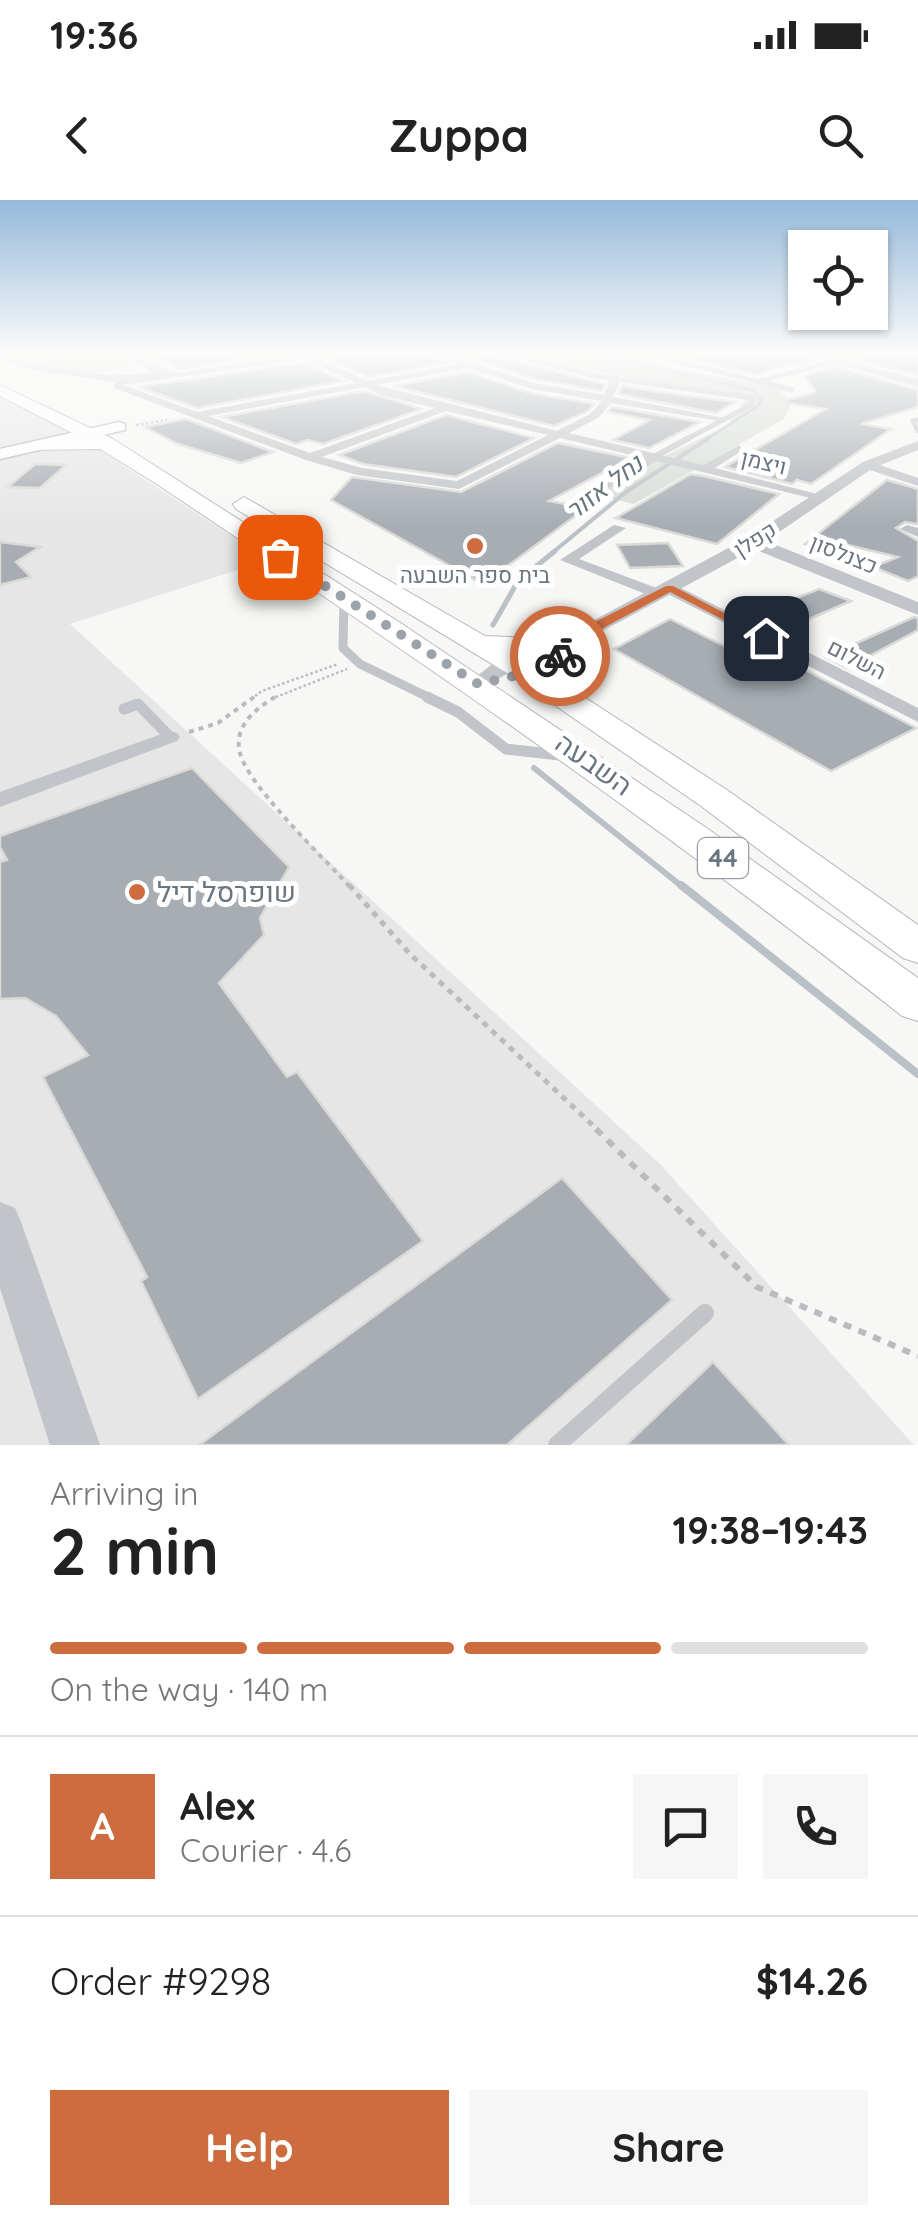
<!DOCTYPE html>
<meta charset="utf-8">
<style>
:root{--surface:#fff;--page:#f6f6f6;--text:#222;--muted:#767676;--line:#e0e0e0;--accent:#cd6c3f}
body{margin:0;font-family:Quicksand,Heebo,sans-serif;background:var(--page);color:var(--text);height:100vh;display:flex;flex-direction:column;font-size:38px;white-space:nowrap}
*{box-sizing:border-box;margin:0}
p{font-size:32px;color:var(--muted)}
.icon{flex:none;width:55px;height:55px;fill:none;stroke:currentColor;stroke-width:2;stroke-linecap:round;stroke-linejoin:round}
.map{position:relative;height:1245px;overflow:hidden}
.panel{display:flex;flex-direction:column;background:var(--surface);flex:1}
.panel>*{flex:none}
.controls{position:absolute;left:788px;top:30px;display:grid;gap:20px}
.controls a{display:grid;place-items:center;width:100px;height:100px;border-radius:0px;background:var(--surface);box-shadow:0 2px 8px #0004;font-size:50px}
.pin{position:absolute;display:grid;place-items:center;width:85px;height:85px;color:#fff;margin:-42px;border-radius:20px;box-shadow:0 5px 15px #0006}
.courier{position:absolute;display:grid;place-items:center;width:100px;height:100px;margin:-50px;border:8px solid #cd6c3f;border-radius:50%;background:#fff;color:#222;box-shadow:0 2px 12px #0007}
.summary em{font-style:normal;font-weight:700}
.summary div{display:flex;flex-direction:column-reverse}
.summary{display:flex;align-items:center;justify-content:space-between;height:170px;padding:0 50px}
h1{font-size:65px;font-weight:700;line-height:75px}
.bar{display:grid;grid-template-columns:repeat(4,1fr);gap:15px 10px;align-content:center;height:120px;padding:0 50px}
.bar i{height:12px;border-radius:8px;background:var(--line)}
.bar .selected{background:var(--accent)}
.bar p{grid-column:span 4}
.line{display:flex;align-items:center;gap:25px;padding:0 50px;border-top:2px solid var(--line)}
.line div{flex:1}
.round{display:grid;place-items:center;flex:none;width:105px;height:105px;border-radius:0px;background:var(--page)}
.cta{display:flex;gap:20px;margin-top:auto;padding:20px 50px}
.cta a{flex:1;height:115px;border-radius:0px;background:var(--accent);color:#fff;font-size:40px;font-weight:700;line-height:115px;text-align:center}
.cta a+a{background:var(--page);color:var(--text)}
.status{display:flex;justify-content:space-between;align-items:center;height:70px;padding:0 50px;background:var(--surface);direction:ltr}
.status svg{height:28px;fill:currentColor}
header{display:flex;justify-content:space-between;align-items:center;height:130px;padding:0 50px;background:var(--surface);font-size:45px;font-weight:700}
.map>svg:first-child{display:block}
</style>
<div class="status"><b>19:36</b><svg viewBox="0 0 49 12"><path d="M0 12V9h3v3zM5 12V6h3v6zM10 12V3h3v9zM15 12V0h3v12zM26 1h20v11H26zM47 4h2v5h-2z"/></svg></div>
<header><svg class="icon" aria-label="back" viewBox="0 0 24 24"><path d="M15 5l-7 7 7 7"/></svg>Zuppa<svg class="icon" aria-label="search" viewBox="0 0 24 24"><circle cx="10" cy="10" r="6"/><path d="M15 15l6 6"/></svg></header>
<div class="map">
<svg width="918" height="1245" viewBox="0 0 918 1245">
<rect width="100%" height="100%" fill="#f7f7f5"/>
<polygon fill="#e5e6e5" points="0,196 43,213 268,360 70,424 660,964 914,1245 0,1245"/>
<g fill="#d7dcd5">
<path d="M58,152C85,152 112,149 134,166L85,175L25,160Z"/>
<polygon points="506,152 592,152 777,188 791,203 784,219 634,304 587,293 727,226 745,199 526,159"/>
</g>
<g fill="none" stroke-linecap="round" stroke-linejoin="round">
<polyline stroke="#b9c1c6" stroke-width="2.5" points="589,152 755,191 761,200 758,206 705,240"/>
<polyline stroke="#b9c1c6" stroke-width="4" points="552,353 626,292 709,238"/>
<polyline stroke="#b9c1c6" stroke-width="5" points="493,425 518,381 555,351"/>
<polyline stroke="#b9c1c6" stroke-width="6" points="534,568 684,688"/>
<polyline stroke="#b9c1c6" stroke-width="8" points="681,685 918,874"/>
</g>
<g fill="#a7adb3" stroke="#d9d9d7" stroke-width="2.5">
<polygon points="144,152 290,152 179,169"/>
<polygon points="314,152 423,152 445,163 368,177"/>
<polygon points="451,152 496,152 500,158 605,184 602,191 535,179"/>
<polygon points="691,152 793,152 813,161 796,165 793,161 758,175 690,159"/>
<polygon points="828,152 902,152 918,156 918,175"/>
<polygon points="304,163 344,181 197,208 138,187"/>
<polygon points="835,167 918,190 918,207 861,224 891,229 811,284 797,280 792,284 725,267 826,209 779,202 816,192 804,176"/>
<polygon points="468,172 531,193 595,204 588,211 554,226 394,186"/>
<polygon points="622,186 661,192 735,202 716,213 618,194"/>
<polygon points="364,191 422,209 323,244 308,240 296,244 222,217"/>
<polygon points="612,207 700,222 649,248 613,240 650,220 608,212"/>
<polygon points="446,215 534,238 456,277 363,264 339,255"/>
<polygon points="186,219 273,252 241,263 178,244 145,227"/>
<polygon points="558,243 630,258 549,301 586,308 483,384 331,300 352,277 461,292"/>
<polygon points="35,264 66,265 40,288 8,287"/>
<polygon points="691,274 708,277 779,294 717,344 616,318"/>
<polygon points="887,280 918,289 918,324 905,322 896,328 918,341 918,376 908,381 873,367 898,357 840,343 832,350 805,344"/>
<polygon points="0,342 40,347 16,362 31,377 0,385"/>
<polygon points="668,343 683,366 630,368 617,345"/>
<polygon points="819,389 851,401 788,428 758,413"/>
<polygon points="914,417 918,418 918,430 847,468 826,457"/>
<polygon points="670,419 740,454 760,446 916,528 831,571 614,449"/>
<polygon points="192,568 289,667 260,718 264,735 219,783 287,877 297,872 423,1041 198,1199 141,1081 147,1077 43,877 88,855 56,816 25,798 0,799 0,662 7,660 0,647 0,636"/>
<polygon points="562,978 672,1100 507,1245 199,1245"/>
<polygon points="713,1162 789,1245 626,1245"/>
</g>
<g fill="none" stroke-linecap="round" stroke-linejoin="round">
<g stroke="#b2b6ba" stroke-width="3">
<polygon id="secondary" points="119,222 125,224 125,230 0,259 0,249"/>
</g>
<g stroke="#b4b7ba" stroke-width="2">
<g id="trunk">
<path d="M0,185L113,239L399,422L708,629L918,778V821L902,816C660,625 408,451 152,281L100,249L32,250V242L39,240L82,238L0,196Z"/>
<polygon points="244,297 485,436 558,439 562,445 558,451 521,456 727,590 918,725 918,763 903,758 701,606 517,479 236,309 233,304"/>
</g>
</g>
<g stroke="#b9bbbe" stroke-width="2.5" stroke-dasharray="2.5 2.5" stroke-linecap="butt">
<polyline points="567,152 630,166"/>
<polyline points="136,225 167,220"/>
<polyline points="251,499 262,491 338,464"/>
<polyline points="271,499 347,469"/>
</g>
<g stroke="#b9bbbe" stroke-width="4" stroke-dasharray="5 5" stroke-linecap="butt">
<path d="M275,497C255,509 233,527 240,553C248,586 325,659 351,688"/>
<polyline points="189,532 218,523 254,497"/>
</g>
<polyline stroke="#b9bbbe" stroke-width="5" stroke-dasharray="6 6" stroke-linecap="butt" points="349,685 409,753 599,931"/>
<polyline stroke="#b9bbbe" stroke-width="6" stroke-dasharray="8 8" stroke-linecap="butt" points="596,929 757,1087 918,1156"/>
<g stroke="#c1c4c8" stroke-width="5">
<polyline points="502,152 595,176 753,198 751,205 685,240"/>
<polyline points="918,220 913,221 918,231"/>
</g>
<polyline stroke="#c1c4c8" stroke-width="6" points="654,257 689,238"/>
<polyline stroke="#c1c4c8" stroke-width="9" points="344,398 343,448 360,464 432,499"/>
<g stroke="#c1c4c8" stroke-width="11">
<polyline points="427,497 458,512 506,549 568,556"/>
<polyline points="124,509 138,504 170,537"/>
</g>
<polyline stroke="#c1c4c8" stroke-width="18" points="557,1245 705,1113"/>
<g fill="#c1c4c8" fill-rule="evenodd">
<path d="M122,152C143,152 157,171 179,173L297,155L294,152H305L367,181L459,164L427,152H439L534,183L604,195L609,184L606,176L611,173L619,184L613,197L730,219L725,222L611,203L598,218L569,233L703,265L739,245L743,250L715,268L825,296L819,300L656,261L587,300L581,296L582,293L644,258L560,238L459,289L357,275L306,260L114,188L115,182L28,169L0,160V154C49,168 102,180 152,172ZM305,159L356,183L197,212L123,185ZM468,168L532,189L602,201L590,214L557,231L376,185ZM365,187L381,195L435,208L310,253L208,216ZM446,211L548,235L457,281L362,268L322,257Z"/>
<polygon points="632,152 646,152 759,179 838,158 843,161 769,181 795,188 792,193"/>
<polygon points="868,261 918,278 918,286 864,268 862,265"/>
<polygon points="614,325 626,328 579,359 662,390 663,385 675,385 918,508 918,522 666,393 665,397 653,397 560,360"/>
<polygon points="907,325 918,328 918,337 900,329"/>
<polygon points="170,531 177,533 180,537 177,541 0,607 0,592"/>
</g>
<g fill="#c1c4c8" fill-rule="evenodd">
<polygon points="797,152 814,152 918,179 918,187"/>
<polygon points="918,241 918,250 873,268 766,341 918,402 918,415 754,349 597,434 516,468 478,491 467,484 500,458 583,426 747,338 863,262"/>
<polygon points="0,1002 15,1008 21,1022 100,1245 50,1245 0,1088"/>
</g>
<use href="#secondary" fill="#fff" fill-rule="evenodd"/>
<use href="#trunk" fill="#fff" fill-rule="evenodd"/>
</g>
<linearGradient id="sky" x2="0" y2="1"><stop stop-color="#95b9da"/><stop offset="0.47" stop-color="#fbfbfa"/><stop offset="1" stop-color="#fbfbfa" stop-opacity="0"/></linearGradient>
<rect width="918" height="326" fill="url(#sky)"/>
<polygon fill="#cd6c3f" points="666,386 673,386 772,438 762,440 670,392 594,433 565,458 554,456 585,427"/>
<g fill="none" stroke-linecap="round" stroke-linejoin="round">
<polyline stroke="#9ba2aa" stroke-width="10" stroke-dasharray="0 18" points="280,357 478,484 528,473 560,456"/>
</g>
<g fill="#cd6c3f" stroke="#fff" stroke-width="4">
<circle cx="475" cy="346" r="10"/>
<circle cx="137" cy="692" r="10"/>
</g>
<g text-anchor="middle" stroke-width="10" stroke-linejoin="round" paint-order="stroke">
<g font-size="22" fill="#6a7582" stroke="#fff">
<text transform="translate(764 262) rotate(13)" y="8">ויצמן</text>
<text transform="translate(755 339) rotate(-32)" y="8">קפלן</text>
<text transform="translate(844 354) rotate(22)" y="8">כצנלסון</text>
<text transform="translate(857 459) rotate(27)" y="8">השלום</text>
</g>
<g font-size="22" fill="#6a7582" stroke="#fff">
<text x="475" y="383">בית ספר השבעה</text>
</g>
<g font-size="25" font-style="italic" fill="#66757e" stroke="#fff">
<text transform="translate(604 287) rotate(-37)" y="9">נחל אזור</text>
</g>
<rect fill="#fff" stroke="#979ea8" stroke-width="2.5" x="698" y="638" width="50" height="40" rx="8"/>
<g font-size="25" font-weight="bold" fill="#6a7582">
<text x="723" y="667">44</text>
</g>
<g font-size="28" fill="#6a7582" stroke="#fff">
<text transform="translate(594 564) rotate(35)" y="10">השבעה</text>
</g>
<g font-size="28" fill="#6a7582" stroke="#fff" text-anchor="start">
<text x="157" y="702">שופרסל דיל</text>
</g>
</g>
</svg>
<div class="controls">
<a><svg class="icon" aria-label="locate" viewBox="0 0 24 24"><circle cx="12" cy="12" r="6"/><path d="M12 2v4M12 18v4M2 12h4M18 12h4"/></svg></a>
</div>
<div class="pin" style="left:280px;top:357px;background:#ea580c"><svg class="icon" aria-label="bag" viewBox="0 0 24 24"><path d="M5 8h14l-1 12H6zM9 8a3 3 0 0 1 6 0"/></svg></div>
<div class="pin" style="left:766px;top:438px;background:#1f2937"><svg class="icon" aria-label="home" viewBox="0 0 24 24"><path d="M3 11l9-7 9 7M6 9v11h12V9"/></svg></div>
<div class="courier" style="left:560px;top:456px"><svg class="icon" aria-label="bike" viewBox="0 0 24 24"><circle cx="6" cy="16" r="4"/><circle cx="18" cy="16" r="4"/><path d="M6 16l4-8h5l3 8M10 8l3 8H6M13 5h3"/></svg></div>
</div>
<section class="panel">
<div class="summary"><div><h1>2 min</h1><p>Arriving in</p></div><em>19:38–19:43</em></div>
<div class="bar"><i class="selected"></i><i class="selected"></i><i class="selected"></i><i></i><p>On the way · 140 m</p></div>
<div class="line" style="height:180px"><b class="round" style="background:var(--accent);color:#fff">A</b><div><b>Alex</b><p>Courier · 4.6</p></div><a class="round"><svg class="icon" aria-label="chat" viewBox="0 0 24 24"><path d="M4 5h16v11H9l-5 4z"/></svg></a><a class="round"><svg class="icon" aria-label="phone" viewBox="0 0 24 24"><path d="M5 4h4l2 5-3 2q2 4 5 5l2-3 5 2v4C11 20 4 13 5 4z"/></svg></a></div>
<div class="line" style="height:130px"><div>Order #9298</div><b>$14.26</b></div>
<div class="cta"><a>Help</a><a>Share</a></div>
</section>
